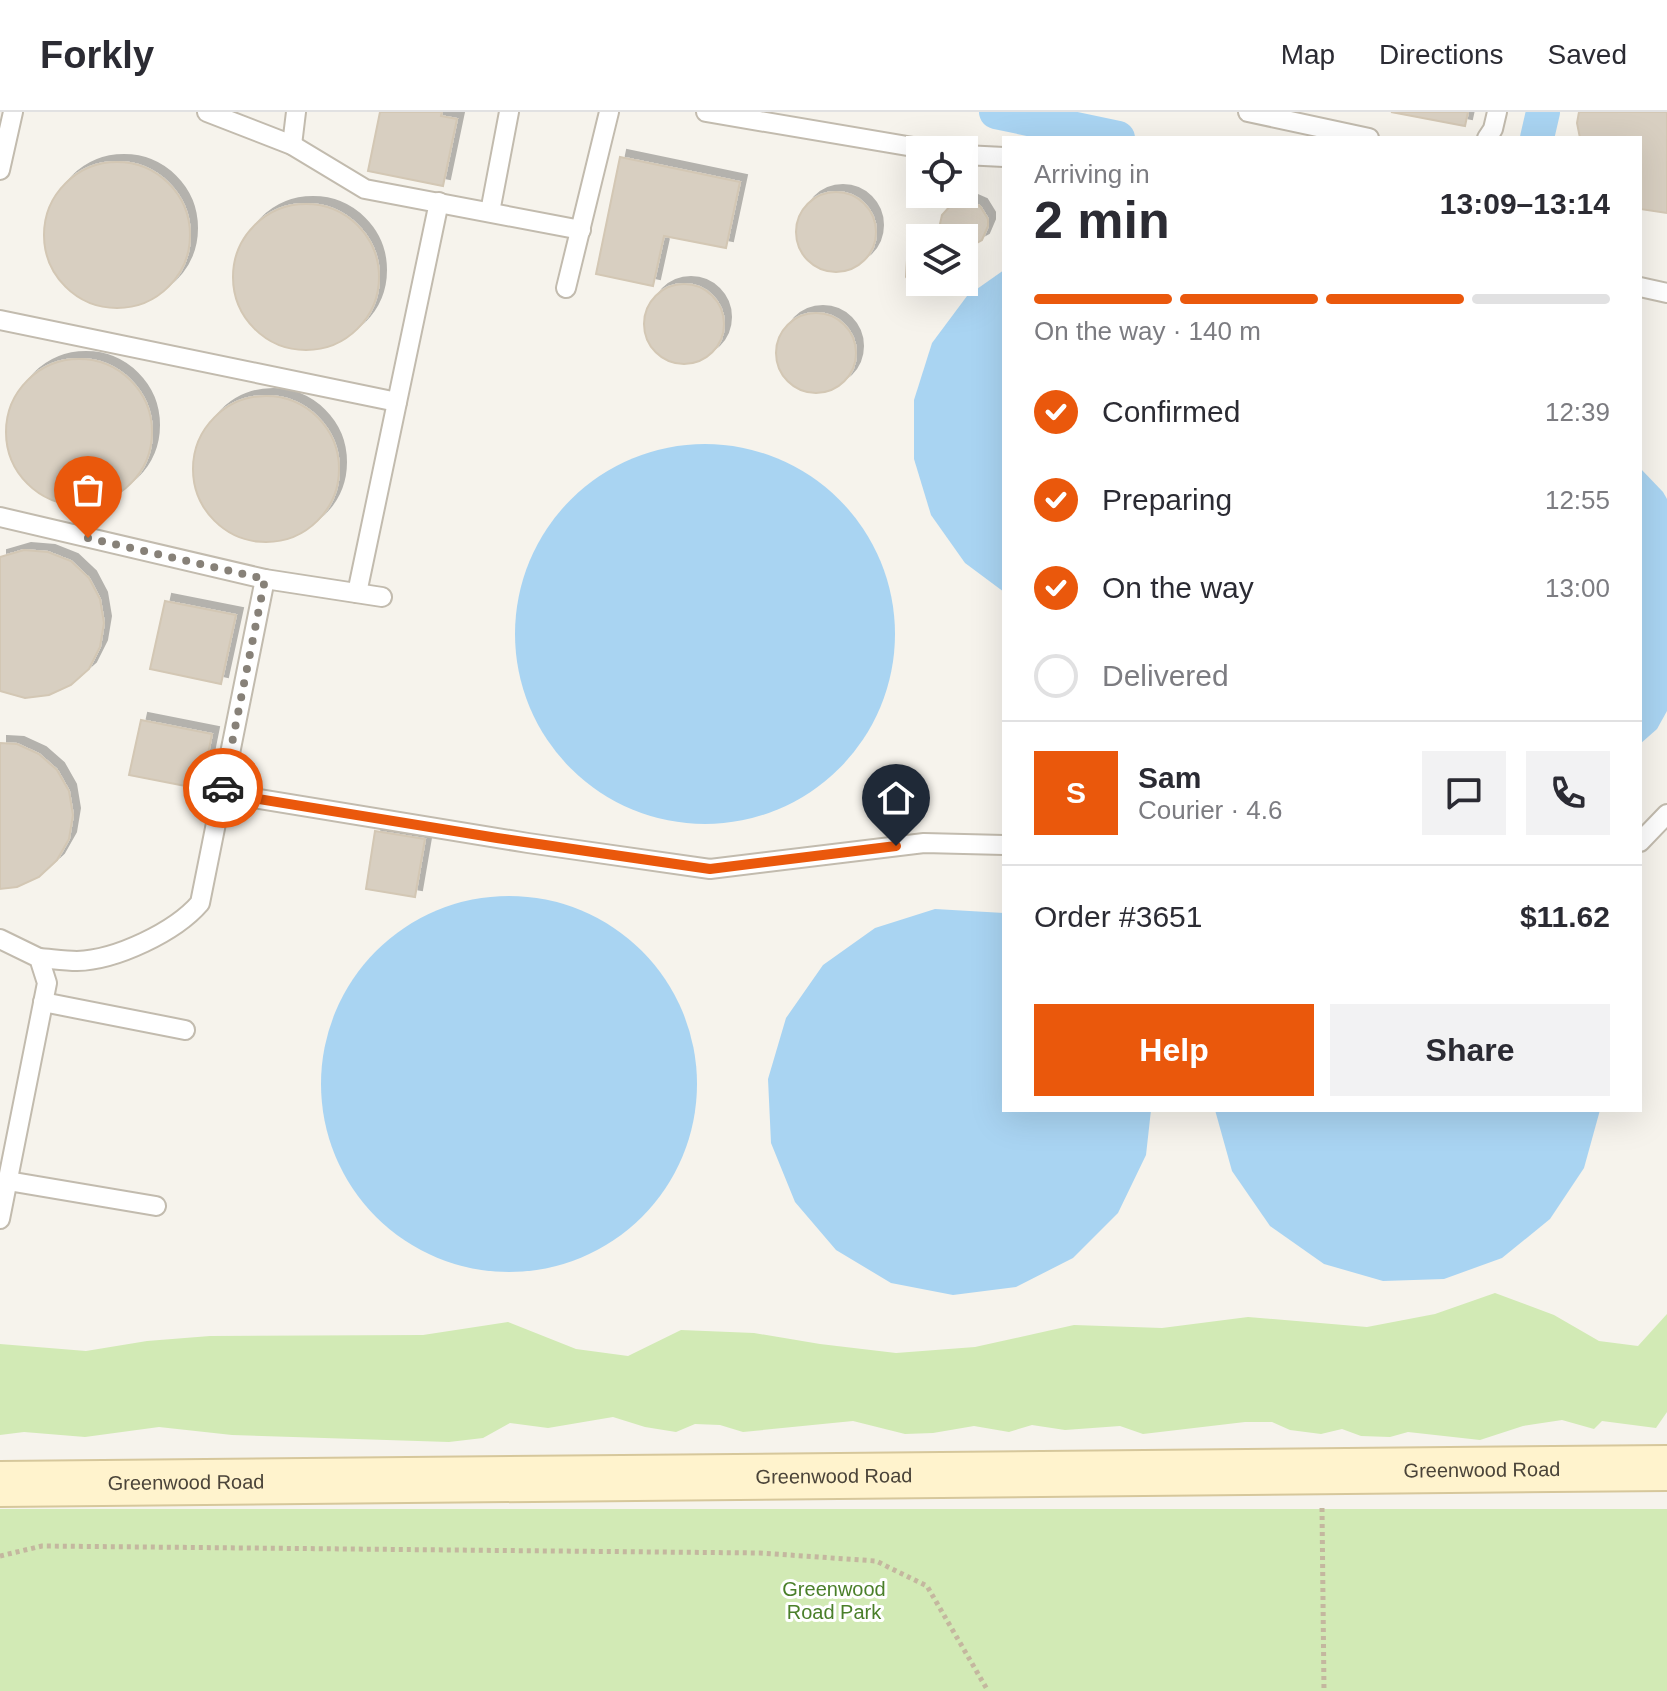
<!DOCTYPE html>
<meta charset="utf-8">
<style>
:root{--surface:#fff;--page:#f2f2f3;--text:#2b2b33;--muted:#7c7c81;--line:#e1e1e2;--accent:#ea580c}
body{margin:0;font-family:Helvetica,sans-serif;background:var(--page);color:var(--text);height:100vh;display:flex;flex-direction:column;font-size:30px;white-space:nowrap}
*{box-sizing:border-box;margin:0}
p{font-size:26px;color:var(--muted)}
.icon{flex:none;width:44px;height:44px;fill:none;stroke:currentColor;stroke-width:2;stroke-linecap:round;stroke-linejoin:round}
.map{position:relative;flex:1;overflow:hidden}
.side{position:absolute;left:1002px;top:24px;width:640px;height:976px;display:flex;flex-direction:column;background:var(--surface);border-radius:0px;box-shadow:0 8px 32px #0002}
.side>*{flex:none}
.buttons{position:absolute;left:906px;top:24px;display:grid;gap:16px}
.buttons a{display:grid;place-items:center;width:72px;height:72px;border-radius:0px;background:var(--surface);box-shadow:0 8px 32px #0002;font-size:40px}
.pin{position:absolute;display:grid;place-items:center;width:68px;height:68px;color:#fff;margin:-82px -34px;border-radius:50% 50% 50% 0;rotate:-45deg;box-shadow:0 0 8px #0007}
.pin .icon{rotate:45deg}
.courier{position:absolute;display:grid;place-items:center;width:80px;height:80px;margin:-40px;border:6px solid #ea580c;border-radius:50%;background:#fff;color:#222;box-shadow:0 2px 10px #0007}
.summary em{font-style:normal;font-weight:800}
.summary div{display:flex;flex-direction:column-reverse}
.summary{display:flex;align-items:center;justify-content:space-between;height:136px;padding:0 32px}
h1{font-size:52px;font-weight:800;line-height:60px}
.bar{display:grid;grid-template-columns:repeat(4,1fr);gap:12px 8px;align-content:center;height:96px;padding:0 32px}
.bar i{height:10px;border-radius:6px;background:var(--line)}
.bar .on{background:var(--accent)}
.bar p{grid-column:span 4}
.line{display:flex;align-items:center;gap:20px;padding:0 32px;border-top:2px solid var(--line)}
.line div{flex:1}
.round{display:grid;place-items:center;flex:none;width:84px;height:84px;border-radius:0px;background:var(--page)}
ol{padding:0 32px;list-style:none}
li{display:flex;align-items:center;gap:24px;height:88px}
li p{margin-inline-start:auto}
li .icon{padding:8px;border-radius:50%;background:var(--accent);color:#fff;stroke-width:4}
li:last-child{color:var(--muted)}
li i{width:44px;height:44px;border:4px solid var(--line);border-radius:50%}
.cta{display:flex;gap:16px;margin-top:auto;padding:16px 32px}
.cta a{flex:1;height:92px;border-radius:0px;background:var(--accent);color:#fff;font-size:32px;font-weight:800;line-height:92px;text-align:center}
.cta a+a{background:var(--page);color:var(--text)}
header{display:flex;align-items:center;gap:48px;box-sizing:border-box;height:112px;padding:0 40px;background:var(--surface);border-bottom:2px solid var(--line)}
header strong{font-size:38px}
nav{display:flex;gap:44px;margin-inline-start:auto;font-size:28px}
.map>svg:first-child{display:block}
</style>
<header>
<strong>Forkly</strong>
<nav><a>Map</a><a>Directions</a><a>Saved</a></nav>
</header>
<div class="map">
<svg width="1667" height="1579" viewBox="0 0 1667 1579">
<defs>
<filter id="shadow"><feDropShadow dx="7" dy="-7" stdDeviation="0" flood-color="#0004"/></filter>
</defs>
<rect width="100%" height="100%" fill="#f6f3ec"/>
<g fill="#d2eab5">
<polygon points="1495,1181 1554,1203 1599,1229 1638,1234 1667,1202 1667,1300 1656,1316 1602,1309 1594,1317 1562,1308 1523,1314 1480,1328 1408,1320 1390,1325 1361,1324 1342,1317 1321,1322 1290,1318 1272,1310 1245,1310 1143,1322 1120,1314 1065,1318 1032,1313 1009,1320 974,1314 933,1321 905,1322 853,1309 743,1320 720,1313 695,1312 676,1320 645,1315 613,1305 548,1316 510,1311 483,1326 449,1330 232,1323 159,1315 85,1325 24,1320 0,1323 0,1232 86,1239 147,1229 210,1224 423,1223 508,1210 576,1237 628,1244 681,1218 754,1221 820,1232 896,1241 975,1235 1074,1213 1162,1216 1248,1205 1367,1215 1435,1202"/>
<rect x="0" y="1397" width="1667" height="182"/>
</g>
<g fill="#a9d4f2">
<polygon points="1004,158 1004,480 965,451 931,403 914,347 914,288 932,231 967,184"/>
<circle cx="705" cy="522" r="190"/>
<polygon points="1640,356 1663,380 1667,387 1667,599 1657,617 1640,632"/>
<circle cx="509" cy="972" r="188"/>
<polygon points="935,797 1004,801 1004,998 1151,998 1146,1043 1118,1101 1073,1146 1016,1175 953,1183 891,1171 836,1138 795,1090 771,1031 768,967 786,906 823,853 875,816"/>
<polygon points="1215,998 1600,998 1584,1056 1550,1107 1502,1146 1444,1167 1383,1169 1324,1152 1270,1114 1232,1059"/>
</g>
<g fill="none" stroke-linecap="round" stroke-linejoin="round">
<g stroke="#a9d4f2" stroke-width="34">
<polyline points="996,0 1118,26"/>
<polyline points="1537,26 1543,0"/>
</g>
</g>
<g fill="#d8cfc1" stroke="#d3c7b4" stroke-width="2" filter="url(#shadow)">
<polygon points="380,0 442,0 441,4 457,7 443,74 368,59"/>
<polygon points="1391,0 1468,0 1465,14"/>
<polygon points="1579,0 1667,0 1667,101 1640,97 1640,26 1580,26 1577,11"/>
<polygon points="620,45 740,70 726,136 664,124 653,174 596,162"/>
<circle cx="117" cy="123" r="73"/>
<circle cx="836" cy="120" r="40"/>
<polygon points="966,88 980,94 988,107 988,114 982,128 968,136 964,136 964,126 945,126 940,112 942,103 952,92"/>
<circle cx="306" cy="165" r="73"/>
<polygon points="920,135 920,170 949,170 940,178 933,181 916,177 906,165 907,148 911,142"/>
<circle cx="684" cy="212" r="40"/>
<circle cx="816" cy="241" r="40"/>
<circle cx="79" cy="320" r="73"/>
<circle cx="266" cy="357" r="73"/>
<polygon points="24,438 48,440 71,449 89,466 100,487 104,511 100,535 89,557 71,573 49,583 25,586 0,579 0,445"/>
<polygon points="165,489 236,503 221,572 150,557"/>
<polygon points="141,608 212,622 201,677 129,663"/>
<polygon points="0,631 17,632 39,642 57,658 69,679 73,703 69,727 57,748 39,765 17,775 0,777"/>
<polygon points="375,719 425,727 415,785 366,777"/>
</g>
<g fill="none" stroke-linecap="round" stroke-linejoin="round">
<g stroke="#c2bbae" stroke-width="22">
<g id="lane">
<polyline points="207,0 292,33 365,77 581,118"/>
<polyline points="706,0 931,38"/>
<polyline points="1248,0 1369,26"/>
<polyline points="1487,26 1493,17 1497,0"/>
<polyline points="292,33 296,0"/>
<polyline points="964,43 1004,45"/>
<polyline points="0,58 13,0"/>
<polyline points="490,100 509,0"/>
<polyline points="1640,175 1667,181"/>
<polyline points="566,176 609,0"/>
<polyline points="0,208 397,290"/>
<polyline points="0,405 265,467 382,485"/>
<polyline points="357,481 439,90"/>
<polyline points="222,681 528,731 710,757 924,731 1004,733"/>
<polyline points="1640,730 1667,702"/>
<polyline points="0,827 39,846 47,871 0,1107"/>
<path d="M39,846C52,847 65,849 77,849C116,848 175,820 200,791L265,467"/>
<polyline points="43,890 185,918"/>
<polyline points="8,1069 156,1094"/>
</g>
</g>
<g stroke="#d6c79b" stroke-width="48">
<g id="secondary">
<path id="s1" d="M0,1372L1667,1356"/>
</g>
</g>
<g stroke="#c4b79f" stroke-width="5" stroke-dasharray="4 4" stroke-linecap="butt">
<polyline points="1322,1396 1324,1579"/>
<polyline points="0,1444 42,1434 760,1441 876,1449 927,1474 988,1579"/>
</g>
<use href="#lane" stroke="#fff" stroke-width="18"/>
<use href="#secondary" stroke="#fff3cd" stroke-width="44"/>
</g>
<g fill="none" stroke-linecap="round" stroke-linejoin="round">
<polyline stroke="#878178" stroke-width="8" stroke-dasharray="0 14.4" points="88,426 265,467 223,676"/>
<polyline stroke="#ea580c" stroke-width="10" points="223,676 222,681 497,726 710,757 896,734"/>
</g>
<g text-anchor="middle" stroke-width="6" stroke-linejoin="round" paint-order="stroke">
<g font-size="20" fill="#4b4439" stroke="#fff">
<text dy="7" stroke="none"><textPath href="#s1" startOffset="1482">Greenwood Road</textPath></text>
<text dy="7" stroke="none"><textPath href="#s1" startOffset="834">Greenwood Road</textPath></text>
<text dy="7" stroke="none"><textPath href="#s1" startOffset="186">Greenwood Road</textPath></text>
</g>
<g font-size="20" fill="#4a7f2a" stroke="#fff">
<text x="834" y="1484">Greenwood<tspan x="834" dy="23">Road Park</tspan></text>
</g>
</g>
</svg>
<div class="buttons">
<a><svg class="icon" aria-label="locate" viewBox="0 0 24 24"><circle cx="12" cy="12" r="6"/><path d="M12 2v4M12 18v4M2 12h4M18 12h4"/></svg></a>
<a><svg class="icon" aria-label="layers" viewBox="0 0 24 24"><path d="M12 4l9 5-9 5-9-5zM3 14l9 5 9-5"/></svg></a>
</div>
<div class="pin" style="left:88px;top:426px;background:#ea580c"><svg class="icon" aria-label="bag" viewBox="0 0 24 24"><path d="M5 8h14l-1 12H6zM9 8a3 3 0 0 1 6 0"/></svg></div>
<div class="pin" style="left:896px;top:734px;background:#1f2937"><svg class="icon" aria-label="home" viewBox="0 0 24 24"><path d="M3 11l9-7 9 7M6 9v11h12V9"/></svg></div>
<div class="courier" style="left:223px;top:676px"><svg class="icon" aria-label="car" viewBox="0 0 24 24"><path d="M5 17H2v-5l4-1 3-4h7l3 4 3 1v5h-3M9 17h6M6 11h13"/><circle cx="7" cy="17" r="2"/><circle cx="17" cy="17" r="2"/></svg></div>
<section class="side">
<div class="summary"><div><h1>2 min</h1><p>Arriving in</p></div><em>13:09–13:14</em></div>
<div class="bar"><i class="on"></i><i class="on"></i><i class="on"></i><i></i><p>On the way · 140 m</p></div>
<ol>
<li><svg class="icon" aria-label="check" viewBox="0 0 24 24"><path d="M5 12l5 5 9-10"/></svg>Confirmed<p>12:39</p></li>
<li><svg class="icon" aria-label="check" viewBox="0 0 24 24"><path d="M5 12l5 5 9-10"/></svg>Preparing<p>12:55</p></li>
<li><svg class="icon" aria-label="check" viewBox="0 0 24 24"><path d="M5 12l5 5 9-10"/></svg>On the way<p>13:00</p></li>
<li><i></i>Delivered</li>
</ol>
<div class="line" style="height:144px"><b class="round" style="background:var(--accent);color:#fff">S</b><div><b>Sam</b><p>Courier · 4.6</p></div><a class="round"><svg class="icon" aria-label="chat" viewBox="0 0 24 24"><path d="M4 5h16v11H9l-5 4z"/></svg></a><a class="round"><svg class="icon" aria-label="phone" viewBox="0 0 24 24"><path d="M5 4h4l2 5-3 2q2 4 5 5l2-3 5 2v4C11 20 4 13 5 4z"/></svg></a></div>
<div class="line" style="height:104px"><div>Order #3651</div><b>$11.62</b></div>
<div class="cta"><a>Help</a><a>Share</a></div>
</section>
</div>
